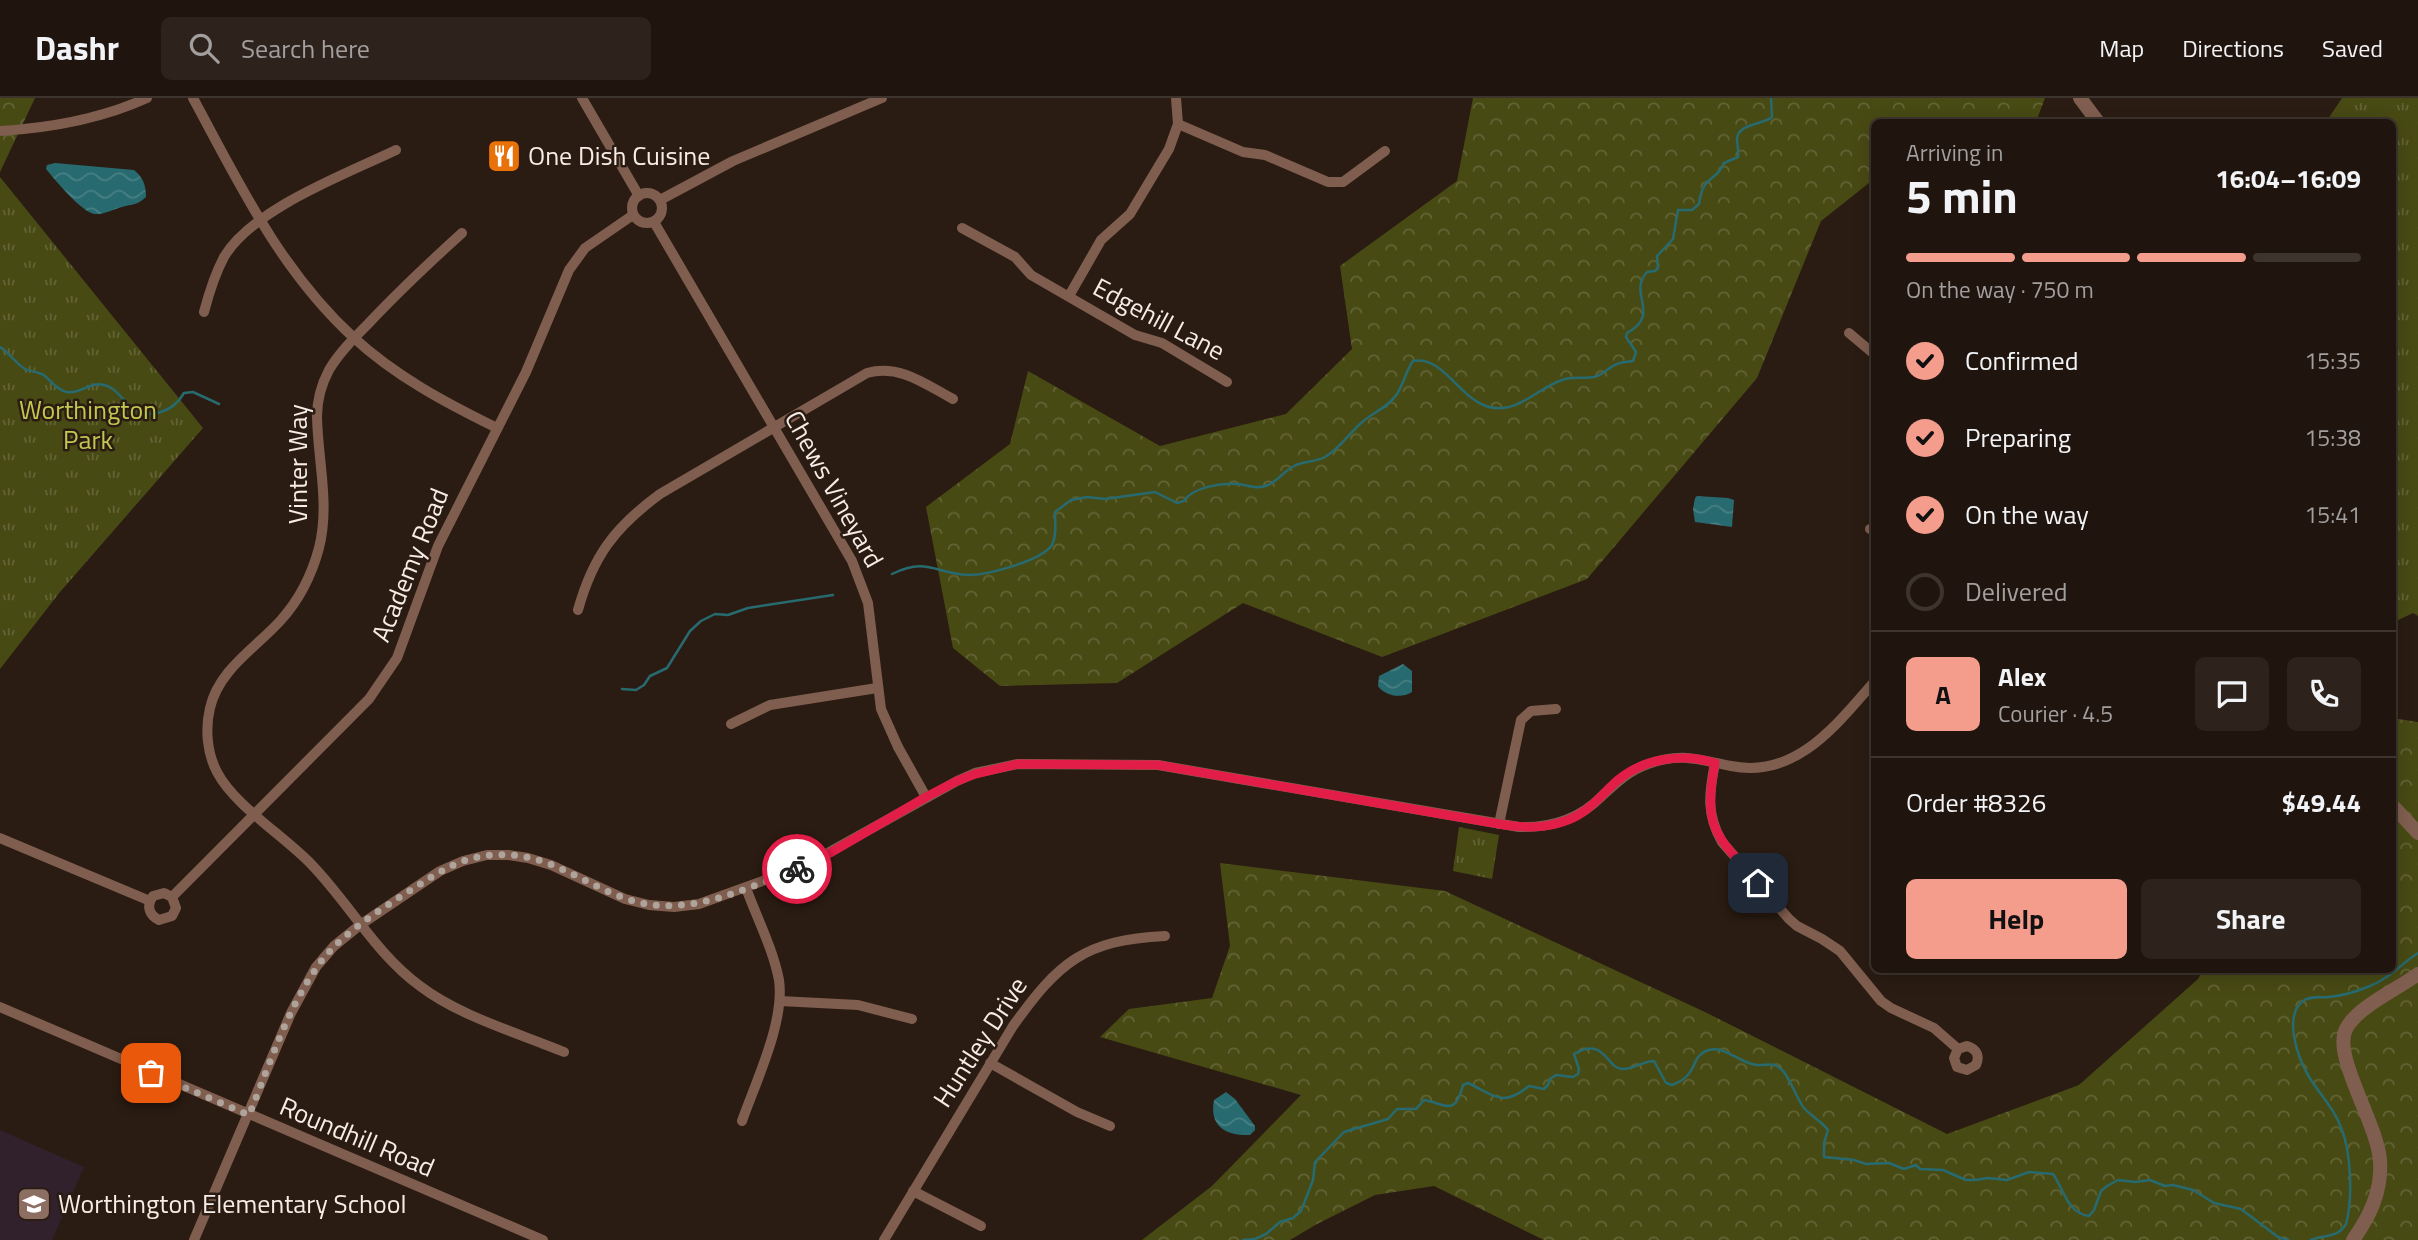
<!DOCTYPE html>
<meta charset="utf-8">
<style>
:root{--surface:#20150e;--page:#2d221c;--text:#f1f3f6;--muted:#a29f9e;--line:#3d342e;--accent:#f49d8d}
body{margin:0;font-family:"Titillium Web",sans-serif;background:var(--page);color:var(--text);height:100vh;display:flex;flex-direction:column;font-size:26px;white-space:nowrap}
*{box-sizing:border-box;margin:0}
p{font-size:23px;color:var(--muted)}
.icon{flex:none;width:38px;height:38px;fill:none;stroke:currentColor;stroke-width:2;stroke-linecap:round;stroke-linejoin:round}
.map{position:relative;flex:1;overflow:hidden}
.panel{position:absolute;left:1871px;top:21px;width:525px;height:854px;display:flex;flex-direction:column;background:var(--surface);border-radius:10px;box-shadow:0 4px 18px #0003,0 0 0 2px var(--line)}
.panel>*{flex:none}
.pin{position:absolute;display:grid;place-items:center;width:60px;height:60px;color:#fff;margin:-30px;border-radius:14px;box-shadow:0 4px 10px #0006}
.courier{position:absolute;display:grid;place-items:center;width:70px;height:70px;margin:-35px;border:5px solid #e11d48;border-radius:50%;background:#fff;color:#222;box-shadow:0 2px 9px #0007}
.overview em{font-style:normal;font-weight:700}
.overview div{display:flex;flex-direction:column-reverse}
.overview{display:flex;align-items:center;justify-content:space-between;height:119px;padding:0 35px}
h1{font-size:46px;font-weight:700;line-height:52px}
.bar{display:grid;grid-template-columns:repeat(4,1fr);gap:10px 7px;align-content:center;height:84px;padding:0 35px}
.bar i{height:9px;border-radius:5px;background:var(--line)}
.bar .on{background:var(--accent)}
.bar p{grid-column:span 4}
.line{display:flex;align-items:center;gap:18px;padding:0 35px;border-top:2px solid var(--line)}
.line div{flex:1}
.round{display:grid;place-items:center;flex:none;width:74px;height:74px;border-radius:10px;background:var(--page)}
ol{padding:0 35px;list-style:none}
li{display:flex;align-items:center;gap:21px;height:77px}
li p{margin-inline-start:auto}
li .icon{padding:7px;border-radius:50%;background:var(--accent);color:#111;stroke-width:4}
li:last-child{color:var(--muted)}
li i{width:38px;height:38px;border:4px solid var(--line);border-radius:50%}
.cta{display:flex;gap:14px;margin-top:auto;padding:14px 35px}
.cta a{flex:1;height:80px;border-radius:10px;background:var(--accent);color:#111;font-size:28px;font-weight:700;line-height:80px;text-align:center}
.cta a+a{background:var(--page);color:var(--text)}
header{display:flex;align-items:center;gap:42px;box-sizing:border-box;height:98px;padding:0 35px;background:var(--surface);border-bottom:2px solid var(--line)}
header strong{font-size:33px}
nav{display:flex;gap:38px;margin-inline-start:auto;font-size:24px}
.search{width:490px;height:63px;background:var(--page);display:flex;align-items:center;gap:18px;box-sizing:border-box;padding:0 24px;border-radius:10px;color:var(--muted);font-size:26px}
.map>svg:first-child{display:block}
</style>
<header>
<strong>Dashr</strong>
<div class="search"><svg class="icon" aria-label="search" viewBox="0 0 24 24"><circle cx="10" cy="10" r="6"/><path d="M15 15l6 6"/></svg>Search here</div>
<nav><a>Map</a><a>Directions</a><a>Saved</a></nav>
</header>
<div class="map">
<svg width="2418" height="1142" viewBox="0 0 2418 1142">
<defs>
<pattern id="forest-crowns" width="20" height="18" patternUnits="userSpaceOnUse" patternTransform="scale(1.75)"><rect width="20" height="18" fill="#484a14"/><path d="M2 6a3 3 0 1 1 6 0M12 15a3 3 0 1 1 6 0" fill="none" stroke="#636436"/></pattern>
<pattern id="park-tufts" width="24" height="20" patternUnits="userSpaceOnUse" patternTransform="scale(1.75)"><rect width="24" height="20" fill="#484a14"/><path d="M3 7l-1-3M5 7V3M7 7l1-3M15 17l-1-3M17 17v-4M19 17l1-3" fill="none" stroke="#636436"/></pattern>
<pattern id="water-waves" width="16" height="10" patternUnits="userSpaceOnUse" patternTransform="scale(1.75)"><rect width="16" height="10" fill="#276a6f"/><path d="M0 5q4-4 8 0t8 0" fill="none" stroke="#478084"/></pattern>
</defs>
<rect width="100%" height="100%" fill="#2a1c12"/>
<polygon fill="#31212d" points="0,1032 84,1069 52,1142 0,1142"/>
<g fill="url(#forest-crowns)">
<polygon points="0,0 35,0 0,74"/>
<polygon points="1473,0 2045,0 2036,24 1874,24 1874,81 1821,123 1757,280 1587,481 1382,559 1243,505 1117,585 1000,588 953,550 926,409 1010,346 1028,273 1160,348 1286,316 1352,251 1340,168 1457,83"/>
<polygon points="2392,620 2418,624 2418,1142 1544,1142 1434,1088 1375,1097 1317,1126 1290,1142 1142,1142 1212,1088 1301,997 1100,939 1129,911 1212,900 1230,848 1220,765 1445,793 1707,915 1947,1036 2079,987 2198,881 2203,872 2392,872"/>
</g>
<g fill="url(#park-tufts)">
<polygon points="2342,0 2418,0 2418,518 2413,515 2392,525 2392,24 2326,24"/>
<polygon points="0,79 203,330 60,494 0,571"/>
<polygon points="1459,729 1499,737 1492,781 1453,773"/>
</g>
<g fill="url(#water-waves)">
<path d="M55,65L134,72C143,79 146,87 146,99C138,107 132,106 122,109C114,111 103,117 95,116C82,115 55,82 46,71L47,67Z"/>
<polygon points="1697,398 1728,400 1734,402 1732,429 1695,424 1693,411 1695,400"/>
<path d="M1403,566L1412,573V594C1401,601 1385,598 1378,588L1379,578Z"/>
<path d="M1226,994L1235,1001L1255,1028V1032L1250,1037C1225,1038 1209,1028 1214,1002Z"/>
</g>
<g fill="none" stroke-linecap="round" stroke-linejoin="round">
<g stroke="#276a6f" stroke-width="2.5">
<path d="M0,249C10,255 15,265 25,271C31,274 38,273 45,278C52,284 57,292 67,294C81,296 91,283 104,287C115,289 121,300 129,307C148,324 173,314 184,295L193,294L219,306"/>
<path d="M892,476C929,458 936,477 971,477C990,476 1041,463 1052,447C1057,437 1055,425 1055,414L1071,402L1087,399L1105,401L1155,394L1177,405L1184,403C1193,389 1221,385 1237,386C1249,387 1257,392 1268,387C1278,383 1284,373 1294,368C1304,363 1316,364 1325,359C1339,351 1348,337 1360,326C1371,315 1388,310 1397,296C1404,285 1406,273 1413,263C1443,257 1460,302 1489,309C1518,316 1536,291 1562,282C1572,278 1583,281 1594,279C1603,277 1609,269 1617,266C1621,264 1628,264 1633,263L1636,254L1626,239L1627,235C1662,216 1627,196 1647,174L1655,173L1658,170L1657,158L1673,141L1678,112H1692L1699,106C1703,75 1716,85 1724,65L1738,59C1739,53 1737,47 1737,41C1738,25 1763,27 1772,19L1771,0"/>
<polyline points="622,591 636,592 644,587 650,578 667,570 690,533 701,523 715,516 728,517 748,510 833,497"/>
<path d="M1243,1142L1255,1141L1266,1136L1280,1124L1293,1120L1301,1113L1313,1082L1315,1064L1344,1034L1388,1021L1397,1011H1416L1424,1002C1446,1006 1455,1019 1463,987L1468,985C1494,997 1502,1010 1529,988L1544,991L1548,987L1550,981L1556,977L1573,979L1578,976L1579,971L1574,956C1605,938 1606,970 1622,971C1632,972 1643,963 1654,963L1666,985L1672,987C1679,984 1686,981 1690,974C1696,966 1695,958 1706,953C1724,945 1739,966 1757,967C1768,968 1773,963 1782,972C1789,978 1797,1001 1804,1010C1811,1018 1821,1023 1828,1032L1824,1045V1059L1854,1062L1866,1066L1889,1065L1904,1071L1916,1067L1920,1071L1943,1072L1966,1082H1975L1988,1080L2007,1082L2029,1074L2053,1076C2064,1091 2066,1114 2089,1118L2094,1112L2101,1093L2107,1088L2118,1082L2135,1084L2150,1082L2165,1088L2173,1087L2193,1092L2214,1105L2241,1111L2278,1139L2288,1142"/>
<path d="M2311,1142C2324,1136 2337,1141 2346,1126C2353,1101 2351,1056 2342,1032C2335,1011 2319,996 2308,977C2298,960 2283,918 2303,903C2311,897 2321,900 2329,899C2342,898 2358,893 2370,888C2389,881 2402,865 2418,855"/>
</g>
<g stroke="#805e4f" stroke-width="10">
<path d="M193,0C239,85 280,172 353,239C395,278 446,305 497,330"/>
<polyline points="582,0 639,98"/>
<polyline points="1178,26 1243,54 1265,57 1328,84 1343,84 1385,53"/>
<path d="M0,33C50,30 101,21 147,0"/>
<circle cx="647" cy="110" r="15"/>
<polyline points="660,102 733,63 882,0"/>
<polyline points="654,124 852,463 868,505 881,611 898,649 926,699"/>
<polyline points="962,130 1015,159 1031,177 1135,237 1162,245 1227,284"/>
<path d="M462,135C430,164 398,194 368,226C354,240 339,255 329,272C321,287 317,302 317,319C318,364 330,406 319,450C312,476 299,502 281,522C256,550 219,571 210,610C205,631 207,655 217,674C234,707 284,738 311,766C349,805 375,855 420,888C459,918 518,935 564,954"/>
<polyline points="1069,198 1101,142 1130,116 1169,51 1178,26 1176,0"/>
<path d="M204,214C209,195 215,176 224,159C252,111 346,76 396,52"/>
<polyline points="1849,235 1874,256"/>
<polyline points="1870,431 1874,432"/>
<path d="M578,512C593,458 615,429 660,396L867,275C900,266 925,286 953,301"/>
<polyline points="731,626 770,607 877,590"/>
<path d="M1715,665C1709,695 1706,716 1722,744L1789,821L1797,828L1822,841L1840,853L1881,903L1891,910L1934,930L1958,951L1954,960L1957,969L1967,972L1976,967C1980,958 1977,951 1967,948L1958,951"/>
<polyline points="1499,726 1521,622 1531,613 1556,611"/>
<polyline points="0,740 150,803"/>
<path d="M172,799L176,810L172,818L159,822C149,817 146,808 153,798L164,795L172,799L369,601L397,560L438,448L526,274L569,172L585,150L633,117"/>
<polyline points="780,903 858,907 912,921"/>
<polyline points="0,909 543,1142"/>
<polyline points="990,965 1077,1014 1110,1028"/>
<path d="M742,1023C756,983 785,924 779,882C773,851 757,820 746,790"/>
<polyline points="913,1093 981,1128"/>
<path d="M194,1142L291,915L316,869L334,848L360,827L440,773L463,763L487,757H508L528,760L551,767L625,801L649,807L674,809L699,806L804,768L957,683L975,675L1018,666L1158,667L1519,729C1551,730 1578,722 1601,699C1616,685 1628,673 1648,666C1682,654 1699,662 1731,668C1796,681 1836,627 1874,584"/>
<path d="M884,1142L1013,928C1059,864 1084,842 1165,838"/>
</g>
<g stroke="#805e4f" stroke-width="14">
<polyline points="2080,0 2098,24"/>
<polyline points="2392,707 2418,735"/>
<path d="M2353,1142C2370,1118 2382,1093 2380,1063C2378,1026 2332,958 2346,931C2357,909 2398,891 2418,876"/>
</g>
</g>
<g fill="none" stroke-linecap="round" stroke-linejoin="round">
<path stroke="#afa49c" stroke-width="7" stroke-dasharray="0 12.6" d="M151,975L249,1017C269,969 285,916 315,872C336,840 371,818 403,797C423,785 441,771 463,763C483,756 505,755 526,759C561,766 591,788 624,800C684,822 742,792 797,771"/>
<path stroke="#e11d48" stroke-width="9" d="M797,771L830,755L926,699L957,683L975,676L1018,666L1158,667L1499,726C1523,730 1545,731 1568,722C1589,714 1602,696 1618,682C1644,660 1683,655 1715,665C1702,732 1717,737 1758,785"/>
</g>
<defs>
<g id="restaurant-square" transform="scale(1.75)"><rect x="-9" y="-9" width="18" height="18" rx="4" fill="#e8710a" stroke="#2a1c12"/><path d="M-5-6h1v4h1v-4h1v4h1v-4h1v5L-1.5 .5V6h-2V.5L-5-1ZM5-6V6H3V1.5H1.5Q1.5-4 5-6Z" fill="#fff"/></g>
<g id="school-square" transform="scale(1.75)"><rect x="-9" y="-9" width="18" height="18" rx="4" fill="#8d6e63" stroke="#2a1c12"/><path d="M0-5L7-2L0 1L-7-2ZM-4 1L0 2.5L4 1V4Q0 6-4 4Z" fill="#fff"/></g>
</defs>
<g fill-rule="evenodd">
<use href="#restaurant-square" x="504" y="58"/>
<use href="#school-square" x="34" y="1106"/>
</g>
<g text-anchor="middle" stroke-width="5" stroke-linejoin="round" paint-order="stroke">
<g font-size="26" fill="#f7ede6" stroke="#2a1c12" text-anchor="start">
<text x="528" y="67">One Dish Cuisine</text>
<text x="58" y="1115">Worthington Elementary School</text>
</g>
<g font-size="26" fill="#f7ede6" stroke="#2a1c12">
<text transform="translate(1159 221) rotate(28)" y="9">Edgehill Lane</text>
<text transform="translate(298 366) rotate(-90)" y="9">Vinter Way</text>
<text transform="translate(834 391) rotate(61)" y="9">Chews Vineyard</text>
<text transform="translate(410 467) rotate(-68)" y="9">Academy Road</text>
<text transform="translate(980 944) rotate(-57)" y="9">Huntley Drive</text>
<text transform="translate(357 1039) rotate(23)" y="9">Roundhill Road</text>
</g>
<g font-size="26" fill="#c2c74f" stroke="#2a1c12">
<text x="88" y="321">Worthington<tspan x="88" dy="30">Park</tspan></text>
</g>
</g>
</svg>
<div class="pin" style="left:151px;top:975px;background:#ea580c"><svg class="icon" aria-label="bag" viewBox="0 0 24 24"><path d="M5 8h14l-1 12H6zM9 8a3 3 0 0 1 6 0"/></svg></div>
<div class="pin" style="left:1758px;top:785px;background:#1f2937"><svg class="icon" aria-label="home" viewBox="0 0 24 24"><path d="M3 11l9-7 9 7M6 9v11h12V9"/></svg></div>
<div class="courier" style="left:797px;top:771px"><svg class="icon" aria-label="bike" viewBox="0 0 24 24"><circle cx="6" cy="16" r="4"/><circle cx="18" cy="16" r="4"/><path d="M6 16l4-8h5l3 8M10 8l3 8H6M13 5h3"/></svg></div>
<section class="panel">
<div class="overview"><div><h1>5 min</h1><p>Arriving in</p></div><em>16:04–16:09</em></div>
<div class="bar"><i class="on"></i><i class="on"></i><i class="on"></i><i></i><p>On the way · 750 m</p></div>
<ol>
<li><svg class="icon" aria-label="check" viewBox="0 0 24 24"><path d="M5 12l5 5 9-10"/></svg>Confirmed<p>15:35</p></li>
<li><svg class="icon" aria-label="check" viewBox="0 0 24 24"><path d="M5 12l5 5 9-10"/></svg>Preparing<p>15:38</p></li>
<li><svg class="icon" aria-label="check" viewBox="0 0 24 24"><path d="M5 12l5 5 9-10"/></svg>On the way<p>15:41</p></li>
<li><i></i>Delivered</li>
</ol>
<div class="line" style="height:126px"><b class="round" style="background:var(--accent);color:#111">A</b><div><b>Alex</b><p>Courier · 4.5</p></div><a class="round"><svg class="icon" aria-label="chat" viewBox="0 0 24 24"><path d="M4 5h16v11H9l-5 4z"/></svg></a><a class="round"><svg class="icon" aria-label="phone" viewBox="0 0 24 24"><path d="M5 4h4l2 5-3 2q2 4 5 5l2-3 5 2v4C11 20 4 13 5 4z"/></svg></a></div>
<div class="line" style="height:91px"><div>Order #8326</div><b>$49.44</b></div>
<div class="cta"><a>Help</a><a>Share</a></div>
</section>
</div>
